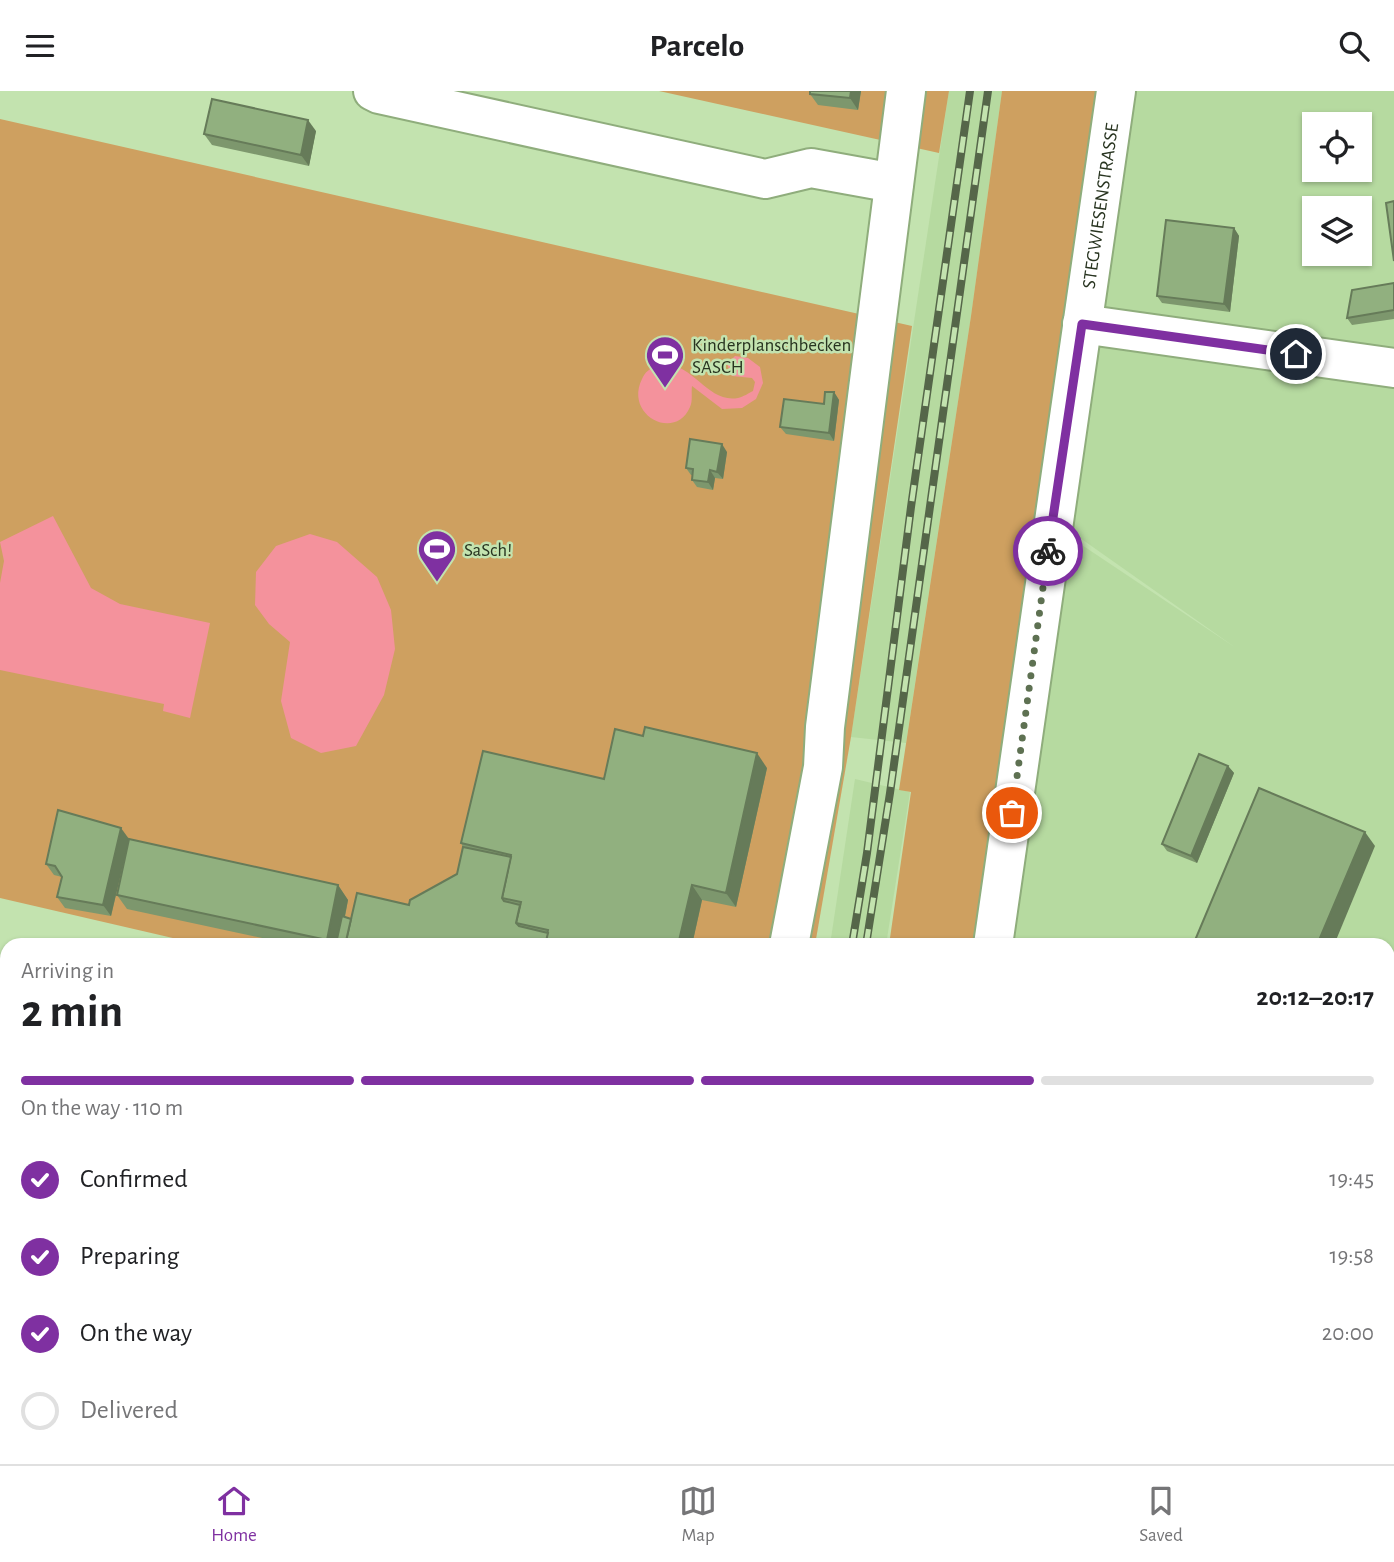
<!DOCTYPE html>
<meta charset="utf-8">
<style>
:root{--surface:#fff;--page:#f2f2f2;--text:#202124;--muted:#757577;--line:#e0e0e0;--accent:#7f30a1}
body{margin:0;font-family:"Alegreya Sans",sans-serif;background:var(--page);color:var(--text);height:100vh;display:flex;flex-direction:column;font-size:26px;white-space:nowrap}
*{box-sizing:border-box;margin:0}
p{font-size:23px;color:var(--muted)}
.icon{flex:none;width:38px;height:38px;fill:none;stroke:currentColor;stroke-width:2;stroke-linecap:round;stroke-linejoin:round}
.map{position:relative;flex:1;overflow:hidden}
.side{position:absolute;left:0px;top:847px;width:1395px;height:527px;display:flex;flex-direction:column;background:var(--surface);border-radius:21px 21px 0 0;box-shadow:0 2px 5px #0004}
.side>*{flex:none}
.tools{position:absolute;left:1302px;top:21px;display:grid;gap:14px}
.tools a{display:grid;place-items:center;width:70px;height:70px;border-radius:0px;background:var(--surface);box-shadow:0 2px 5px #0004;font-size:35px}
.pin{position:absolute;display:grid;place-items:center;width:60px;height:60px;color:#fff;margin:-30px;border:4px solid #fff;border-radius:50%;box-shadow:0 2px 7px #0007}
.courier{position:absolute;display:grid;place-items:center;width:70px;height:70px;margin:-35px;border:5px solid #7f30a1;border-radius:50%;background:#fff;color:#222;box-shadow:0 2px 9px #0007}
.head em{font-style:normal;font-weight:600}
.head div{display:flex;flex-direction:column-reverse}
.head{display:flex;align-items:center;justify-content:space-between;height:119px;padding:0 21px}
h1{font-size:46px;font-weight:600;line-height:52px}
.bar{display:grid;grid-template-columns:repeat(4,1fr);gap:10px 7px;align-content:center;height:84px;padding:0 21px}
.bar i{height:9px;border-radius:5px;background:var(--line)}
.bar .current{background:var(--accent)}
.bar p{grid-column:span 4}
ol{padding:0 21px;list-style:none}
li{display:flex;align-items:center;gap:21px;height:77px}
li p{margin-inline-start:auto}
li .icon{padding:7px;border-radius:50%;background:var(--accent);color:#fff;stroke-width:4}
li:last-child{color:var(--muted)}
li i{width:38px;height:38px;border:4px solid var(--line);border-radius:50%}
header{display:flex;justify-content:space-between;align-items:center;height:91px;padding:0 21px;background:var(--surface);font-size:32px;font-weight:600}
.tabs{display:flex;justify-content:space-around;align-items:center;height:98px;border-top:2px solid var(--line);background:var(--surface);font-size:19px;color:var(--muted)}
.tabs a{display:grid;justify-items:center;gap:4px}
.tabs .current{color:var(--accent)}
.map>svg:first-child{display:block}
</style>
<header><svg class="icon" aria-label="menu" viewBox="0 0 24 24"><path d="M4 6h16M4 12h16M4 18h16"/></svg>Parcelo<svg class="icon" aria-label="search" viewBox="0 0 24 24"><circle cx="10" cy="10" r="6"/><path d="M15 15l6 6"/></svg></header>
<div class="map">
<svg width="1394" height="1373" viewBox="0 0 1394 1373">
<rect width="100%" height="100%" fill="#c3e3af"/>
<g fill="#b6daa0" fill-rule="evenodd">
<polygon points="949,0 1002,0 971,225 906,652 851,646"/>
<path d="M1107,0H1394V1373H919L921,1367H1388V854H1008L1055,436L1236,557L1056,430ZM1314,33H1360V79H1314ZM1314,117H1360V163H1314Z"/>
<polygon points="855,688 910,701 886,854 830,854"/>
<polygon points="687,1367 726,1367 723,1373 684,1373"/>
</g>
<g fill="#cea060">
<polygon points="659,0 949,0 939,62"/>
<polygon points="1002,0 1103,0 980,854 889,854 911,701 899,699 971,225"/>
<polygon points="0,28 912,235 851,646 815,854 203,854 0,807"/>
<polygon points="242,1367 687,1367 683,1373 239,1373"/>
<polygon points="726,1367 822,1367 819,1373 723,1373"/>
</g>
<g fill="#f4929c">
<path d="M735,265L748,267L760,276L763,292L756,308L742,317L722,318L692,295C691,301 693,310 690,316C675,351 624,324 642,288C645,281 650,277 657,275C692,266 705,313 738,307C743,306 749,302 753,300L755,291L752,287L732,285L727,273Z"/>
<polygon points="53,425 91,497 120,513 210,532 190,627 163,620 164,613 0,579 0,492 4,470 0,451"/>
<polygon points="310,443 337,451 377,486 391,519 395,558 384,604 356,655 321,662 291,647 281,610 290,551 269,533 255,514 256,481 276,455"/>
</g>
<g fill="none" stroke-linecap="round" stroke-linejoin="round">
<g stroke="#8fad7c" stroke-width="42">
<g id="minor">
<polyline points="373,0 379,3 765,88 811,77 894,92"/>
<polyline points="1082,233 1394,277"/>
<polyline points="789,854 823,676 825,636 906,0"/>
<path id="s1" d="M993,854L1116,0"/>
<polyline points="0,1075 7,1077"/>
<polyline points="1388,1330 1394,1332"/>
<polyline points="475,1367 487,1373 487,1367"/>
<polyline points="884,1373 887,1367"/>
</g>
</g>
<use href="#minor" stroke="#fff" stroke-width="38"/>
<g stroke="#556649" stroke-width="8">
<g id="rail">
<polyline points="852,854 867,762 911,416 970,0"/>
<polyline points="866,854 890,702 988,0"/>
<polyline points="702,1373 705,1367"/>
<polyline points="716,1373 719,1367"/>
</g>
</g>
<use href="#rail" stroke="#c3e3af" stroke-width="5" stroke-dasharray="16" stroke-linecap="butt"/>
</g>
<g fill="#7d976d">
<polygon points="810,0 861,0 858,19 818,14 810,3"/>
<polygon points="316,40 309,75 212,54 204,43"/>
<polygon points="1234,137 1239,145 1230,221 1162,212 1157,205"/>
<polygon points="1394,192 1394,228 1352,234 1347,227"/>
<polygon points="834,301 839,309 834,350 786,343 780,336 824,313"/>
<polygon points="727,361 723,388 715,387 713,399 697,396 692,389 693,384 691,384 686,377"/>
<polygon points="1228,675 1234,682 1197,772 1167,760 1162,753"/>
<polygon points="767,677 736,816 702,809 692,854 349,854 340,852 339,854 295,854 127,818 117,804 338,794 348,809 345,826 351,828 409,814 457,783 463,756 461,752 604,688"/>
<polygon points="129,748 111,825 65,817 57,806 62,786 54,784 46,773"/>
<polygon points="0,1165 7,1166 7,1341 0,1339"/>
<polygon points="1388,1172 1394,1174 1394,1242 1388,1239"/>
<polygon points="36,1367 115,1367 114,1373 46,1373 43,1368"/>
</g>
<g fill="#667b59">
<polygon points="851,0 861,0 858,19 850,7"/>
<polygon points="308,29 316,40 309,75 301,64"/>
<polygon points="1234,137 1239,145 1230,221 1224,213"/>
<polygon points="834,301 839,309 834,350 829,342"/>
<polygon points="722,353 727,361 723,388 717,381"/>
<polygon points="710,379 715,387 713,399 708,391"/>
<polygon points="757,662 767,677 736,816 726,802"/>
<polygon points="1228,675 1234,682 1197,772 1191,765"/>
<polygon points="121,737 129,748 111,825 103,814"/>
<polygon points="1365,741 1375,755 1334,854 1317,854"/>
<polygon points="338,794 348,809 340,849 337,848 340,852 339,854 331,854 327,849"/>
<polygon points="692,794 702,809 692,854 678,854"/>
<polygon points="102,1367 115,1367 114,1373 100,1373"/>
<polygon points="1203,1367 1219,1367 1216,1373 1200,1373"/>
</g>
<g fill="#91b07f" stroke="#667b59" stroke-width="2">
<polygon points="810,0 851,0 850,7 810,3"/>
<polygon points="212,8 308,29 301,64 204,43"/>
<polygon points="1394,110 1394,170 1386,112"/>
<polygon points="1166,129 1234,137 1224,213 1157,205"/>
<polygon points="1394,192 1394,219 1347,227 1352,199"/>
<polygon points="825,301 834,301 829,342 780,336 784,308 824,313"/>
<polygon points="690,348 722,353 717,381 710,379 708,391 692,389 693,378 686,377"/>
<polygon points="645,636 757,662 726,802 692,794 678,854 545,854 548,839 516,832 521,811 502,807 511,764 461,752 483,660 604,688 615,638 643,645"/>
<polygon points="1199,663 1228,675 1191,765 1162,753"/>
<polygon points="1259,697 1365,741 1317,854 1193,854"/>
<polygon points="58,719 121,737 103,814 57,806 62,786 55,775 46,773"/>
<polygon points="129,748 338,794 327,849 117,804"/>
<polygon points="463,756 511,766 502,807 504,810 520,814 516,832 519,835 548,842 545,854 363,854 346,850 357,802 409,814 410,809 457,783"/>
<polygon points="342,825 351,828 346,850 337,848"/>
<polygon points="0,1165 7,1166 7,1328 0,1327"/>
<polygon points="1388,1172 1394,1174 1394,1231 1388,1229"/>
<polygon points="71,1367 102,1367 100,1373 86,1373 87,1370"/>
<polygon points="250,1367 404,1367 417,1373 247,1373"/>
<polygon points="993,1367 1203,1367 1200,1373 990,1373"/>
<polygon points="1260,1367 1353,1367 1368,1373 1257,1373"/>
<polygon points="1353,1367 1376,1367 1392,1373 1368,1373"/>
</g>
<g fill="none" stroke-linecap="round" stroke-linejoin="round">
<polyline stroke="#5e7152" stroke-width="7" stroke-dasharray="0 12.6" points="1012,722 1048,460"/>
<polyline stroke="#7f30a1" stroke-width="9" points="1048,460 1082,233 1296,263"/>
</g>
<defs>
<g id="stadium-pin" transform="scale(2.0125)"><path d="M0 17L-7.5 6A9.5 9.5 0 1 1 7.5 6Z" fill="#7f30a1" stroke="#c3e3af"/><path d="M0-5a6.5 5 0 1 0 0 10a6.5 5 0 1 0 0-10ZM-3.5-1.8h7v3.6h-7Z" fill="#fff"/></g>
</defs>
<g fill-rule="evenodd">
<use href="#stadium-pin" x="665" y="264"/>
<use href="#stadium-pin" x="437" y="458"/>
</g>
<g text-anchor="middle" stroke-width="5" stroke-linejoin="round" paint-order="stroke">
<g font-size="19" fill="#283420" stroke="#c3e3af">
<text dy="7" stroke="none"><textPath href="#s1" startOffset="747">STEGWIESENSTRASSE</textPath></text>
</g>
<g font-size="19" fill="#283420" stroke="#c3e3af" text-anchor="start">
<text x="692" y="260">Kinderplanschbecken<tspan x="692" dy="22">SASCH</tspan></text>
<text x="464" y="465">SaSch!</text>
</g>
</g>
</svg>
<div class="tools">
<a><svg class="icon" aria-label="locate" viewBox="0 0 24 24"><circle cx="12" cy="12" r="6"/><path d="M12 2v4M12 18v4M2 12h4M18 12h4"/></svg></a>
<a><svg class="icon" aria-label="layers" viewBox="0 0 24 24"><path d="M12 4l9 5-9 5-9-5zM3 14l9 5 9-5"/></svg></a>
</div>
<div class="pin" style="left:1012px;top:722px;background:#ea580c"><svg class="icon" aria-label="bag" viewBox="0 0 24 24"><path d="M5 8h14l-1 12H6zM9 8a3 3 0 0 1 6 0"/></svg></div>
<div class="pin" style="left:1296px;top:263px;background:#1f2937"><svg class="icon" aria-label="home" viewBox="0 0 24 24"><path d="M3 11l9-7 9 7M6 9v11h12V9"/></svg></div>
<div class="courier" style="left:1048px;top:460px"><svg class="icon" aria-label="bike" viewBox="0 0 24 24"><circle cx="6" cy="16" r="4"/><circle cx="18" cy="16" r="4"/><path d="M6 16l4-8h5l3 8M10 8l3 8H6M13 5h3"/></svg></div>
<section class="side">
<div class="head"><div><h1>2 min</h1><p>Arriving in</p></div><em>20:12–20:17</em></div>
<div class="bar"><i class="current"></i><i class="current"></i><i class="current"></i><i></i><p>On the way · 110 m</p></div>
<ol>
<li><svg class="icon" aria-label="check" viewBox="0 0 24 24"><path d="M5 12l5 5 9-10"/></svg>Confirmed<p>19:45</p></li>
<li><svg class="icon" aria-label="check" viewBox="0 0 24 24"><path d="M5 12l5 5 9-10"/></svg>Preparing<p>19:58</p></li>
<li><svg class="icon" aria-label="check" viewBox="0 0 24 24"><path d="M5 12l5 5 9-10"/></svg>On the way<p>20:00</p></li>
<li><i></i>Delivered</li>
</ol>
</section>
</div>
<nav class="tabs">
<a class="current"><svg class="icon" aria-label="home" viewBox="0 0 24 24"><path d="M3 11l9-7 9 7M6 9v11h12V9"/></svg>Home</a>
<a><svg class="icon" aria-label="map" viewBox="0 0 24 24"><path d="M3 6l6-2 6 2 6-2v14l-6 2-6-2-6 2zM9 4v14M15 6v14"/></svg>Map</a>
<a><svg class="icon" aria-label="saved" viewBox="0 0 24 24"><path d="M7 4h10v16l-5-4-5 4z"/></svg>Saved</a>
</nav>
